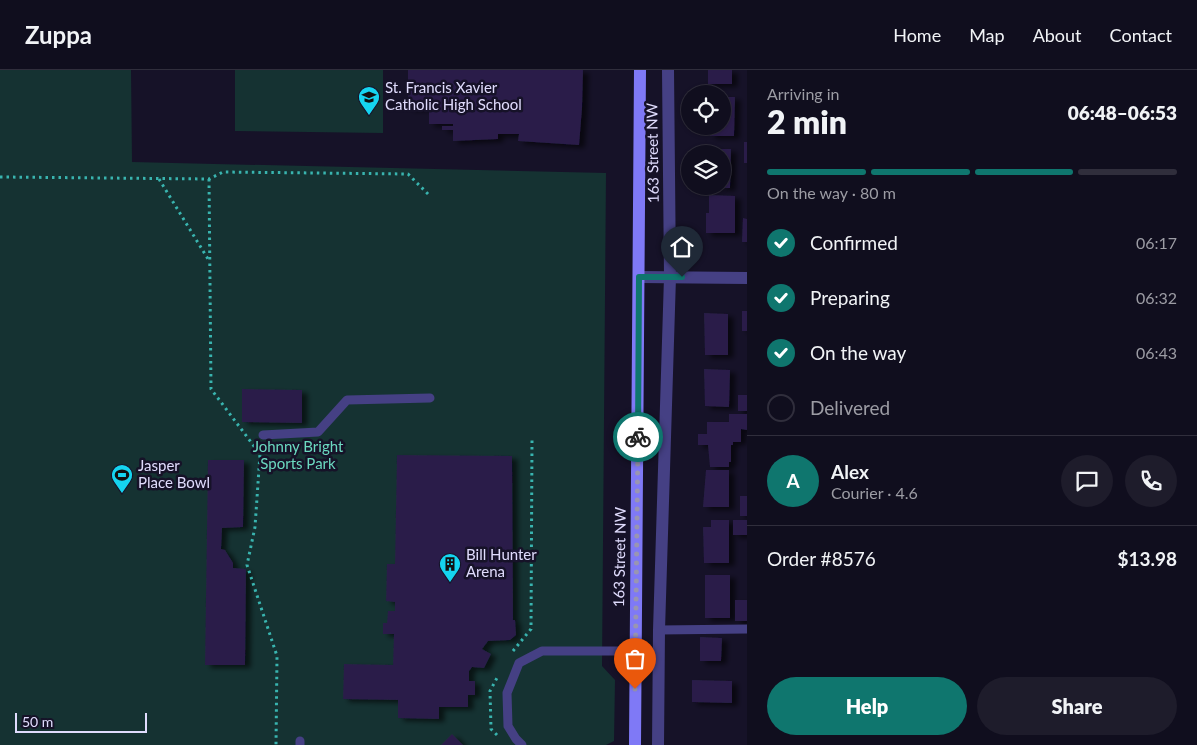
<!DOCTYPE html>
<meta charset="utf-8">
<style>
:root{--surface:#100e1e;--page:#1e1c2b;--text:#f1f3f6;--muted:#9c9ca4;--line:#302e3c;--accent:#0f766e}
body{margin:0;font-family:Lato,sans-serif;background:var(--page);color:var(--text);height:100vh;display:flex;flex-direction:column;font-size:19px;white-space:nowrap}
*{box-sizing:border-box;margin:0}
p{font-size:16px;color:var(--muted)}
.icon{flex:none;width:28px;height:28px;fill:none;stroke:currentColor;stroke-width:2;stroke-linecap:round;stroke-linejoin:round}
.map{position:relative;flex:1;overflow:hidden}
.sheet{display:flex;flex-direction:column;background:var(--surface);width:450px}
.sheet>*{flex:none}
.buttons{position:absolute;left:681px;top:15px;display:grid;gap:10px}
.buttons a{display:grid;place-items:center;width:50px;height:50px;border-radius:50%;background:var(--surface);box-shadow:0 1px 4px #0004,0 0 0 1px var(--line);font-size:25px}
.scale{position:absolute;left:15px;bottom:12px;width:132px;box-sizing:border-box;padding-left:5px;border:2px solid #e0dcfd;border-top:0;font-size:14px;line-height:18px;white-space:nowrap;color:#e0dcfd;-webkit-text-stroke:4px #161228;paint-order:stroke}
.pin{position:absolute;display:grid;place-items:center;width:42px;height:42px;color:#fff;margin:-51px -21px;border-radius:50% 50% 50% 0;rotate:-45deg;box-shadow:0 0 5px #0007}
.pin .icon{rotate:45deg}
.courier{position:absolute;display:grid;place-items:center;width:50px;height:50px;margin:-25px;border:4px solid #0f766e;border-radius:50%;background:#fff;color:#222;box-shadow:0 1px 6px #0007}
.summary em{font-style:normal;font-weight:800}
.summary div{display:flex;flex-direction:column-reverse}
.summary{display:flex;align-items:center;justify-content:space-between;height:85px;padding:0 20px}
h1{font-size:32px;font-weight:800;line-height:38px}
.bar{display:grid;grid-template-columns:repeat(4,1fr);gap:8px 5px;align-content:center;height:60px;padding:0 20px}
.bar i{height:6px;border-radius:4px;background:var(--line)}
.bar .current{background:var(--accent)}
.bar p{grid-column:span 4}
.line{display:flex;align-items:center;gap:12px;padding:0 20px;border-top:1px solid var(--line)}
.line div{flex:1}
.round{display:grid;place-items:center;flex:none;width:52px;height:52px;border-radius:26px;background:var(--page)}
ol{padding:0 20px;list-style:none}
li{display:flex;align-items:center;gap:15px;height:55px}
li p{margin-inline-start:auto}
li .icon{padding:5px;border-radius:50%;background:var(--accent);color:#fff;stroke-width:4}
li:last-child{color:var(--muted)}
li i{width:28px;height:28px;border:2px solid var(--line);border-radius:50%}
.cta{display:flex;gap:10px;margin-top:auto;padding:10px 20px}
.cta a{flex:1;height:58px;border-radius:30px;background:var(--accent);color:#fff;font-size:20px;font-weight:800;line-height:58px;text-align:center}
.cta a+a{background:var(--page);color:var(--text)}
header{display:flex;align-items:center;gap:30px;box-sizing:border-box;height:70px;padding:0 25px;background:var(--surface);border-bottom:1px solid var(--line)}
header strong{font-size:24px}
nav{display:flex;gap:28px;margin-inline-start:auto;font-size:18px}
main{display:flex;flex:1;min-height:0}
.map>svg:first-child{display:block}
</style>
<header>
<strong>Zuppa</strong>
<nav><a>Home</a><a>Map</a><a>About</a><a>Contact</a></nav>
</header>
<main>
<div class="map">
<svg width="747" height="675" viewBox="0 0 747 675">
<defs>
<filter id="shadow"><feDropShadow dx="5.5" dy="3" stdDeviation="2.5" flood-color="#0009"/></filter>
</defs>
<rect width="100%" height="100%" fill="#161228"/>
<g fill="#153232">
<polygon points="0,0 131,0 132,92 606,103 602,596 615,610 614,671 606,675 0,675"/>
<polygon points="235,0 383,0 383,63 235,61"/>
</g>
<g fill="#291f48" filter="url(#shadow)">
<polygon points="408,0 583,0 582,38 579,75 518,71 519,64 498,64 498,69 453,71 453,60 442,60 442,56 453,56 453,54 429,54 429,38 408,38"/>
<rect x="708" y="0" width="24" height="14"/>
<polygon points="722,27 735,27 734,66 710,66 710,56 722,56"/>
<rect x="744" y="72" width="3" height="21"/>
<polygon points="707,79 731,79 730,118 708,118 708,116 722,116 722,84 706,84"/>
<polygon points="709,125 735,126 735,163 706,163 706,143 709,143"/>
<polygon points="743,148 747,149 747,172 742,172"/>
<rect x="742" y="241" width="5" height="20"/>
<polygon points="704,243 728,244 728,285 705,285"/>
<polygon points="704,299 730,300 729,337 705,336"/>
<polygon points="242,319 302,320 302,353 242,352"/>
<rect x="738" y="325" width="9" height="16"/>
<polygon points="729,344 747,344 747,360 741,359 741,372 733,372 733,375 731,375 731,392 729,392 729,397 710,397 708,375 698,375 698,364 707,364 707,352 729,352"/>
<polygon points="397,385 512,386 513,550 515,550 516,565 510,570 488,571 482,579 491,584 484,598 472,597 469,601 469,611 475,611 475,625 468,625 468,637 439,637 439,649 398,648 398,630 343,629 344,594 393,595 394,564 383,564 383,553 387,553 388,541 395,541 395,532 386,531 387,494 395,494"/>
<polygon points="208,390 244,390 243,457 222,458 221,479 225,480 233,493 233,498 246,499 245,595 205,595"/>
<polygon points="706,400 729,400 729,437 703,437"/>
<rect x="740" y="426" width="7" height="20"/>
<polygon points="711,450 729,450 729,493 704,493 703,457 711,457"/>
<rect x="733" y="450" width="14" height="15"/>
<rect x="705" y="505" width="25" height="43"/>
<rect x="735" y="530" width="12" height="21"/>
<polygon points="700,567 722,568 721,591 700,591"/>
<polygon points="692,610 732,611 732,633 692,632"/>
<polygon points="452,664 463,675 441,675"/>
</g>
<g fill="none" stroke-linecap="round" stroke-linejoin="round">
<g stroke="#39b4af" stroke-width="3" stroke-dasharray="2.5 4" stroke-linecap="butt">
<polyline points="0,107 209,109 223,102 408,104 430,126"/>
<polyline points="159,109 208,189"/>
<polyline points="209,109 211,319 260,384 255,457 247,495 277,586 276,675"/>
<polyline points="513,581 531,559 532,370"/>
<polyline points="497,665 491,659 490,621 498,606"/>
</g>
<g stroke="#454084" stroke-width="9">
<polyline points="263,365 318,362 347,330 430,328"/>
<polyline points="659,560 747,559"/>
<polyline points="300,675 300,671"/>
<polyline points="522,675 516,669 508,656 507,623 519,593 542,581 636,581"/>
</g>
<g stroke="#454084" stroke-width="12">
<polyline points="639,207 747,208"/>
<polyline points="658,675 659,560 670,207 668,0"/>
</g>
<polyline stroke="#7f79f6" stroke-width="12" points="635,675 640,0"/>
</g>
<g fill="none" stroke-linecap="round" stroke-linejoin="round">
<polyline stroke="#9995b2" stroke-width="5" stroke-dasharray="0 9" points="635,619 638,367"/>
<polyline stroke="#0f766e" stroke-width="6" points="638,367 639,207 682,207"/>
</g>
<defs>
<g id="school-pin" transform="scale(1.125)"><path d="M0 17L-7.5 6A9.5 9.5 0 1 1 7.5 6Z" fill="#15d4f0" stroke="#161228"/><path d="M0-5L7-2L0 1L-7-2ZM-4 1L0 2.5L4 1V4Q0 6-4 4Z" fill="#111"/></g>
<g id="stadium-pin" transform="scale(1.125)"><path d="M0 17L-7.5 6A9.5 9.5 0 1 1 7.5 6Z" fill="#15d4f0" stroke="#161228"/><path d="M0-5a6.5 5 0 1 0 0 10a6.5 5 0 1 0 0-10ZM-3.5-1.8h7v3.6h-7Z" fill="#111"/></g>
<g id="building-pin" transform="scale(1.125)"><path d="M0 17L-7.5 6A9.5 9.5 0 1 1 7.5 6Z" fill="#15d4f0" stroke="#161228"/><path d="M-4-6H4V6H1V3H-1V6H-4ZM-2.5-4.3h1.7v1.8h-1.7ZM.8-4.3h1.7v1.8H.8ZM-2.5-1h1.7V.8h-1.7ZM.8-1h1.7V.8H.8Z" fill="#111"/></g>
</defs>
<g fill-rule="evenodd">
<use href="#school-pin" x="369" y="27"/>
<use href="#stadium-pin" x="122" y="405"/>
<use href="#building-pin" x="450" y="494"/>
</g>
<g text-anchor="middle" stroke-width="5" stroke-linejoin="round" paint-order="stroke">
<g font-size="15" fill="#e0dcfd" stroke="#161228" text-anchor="start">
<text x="385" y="23">St. Francis Xavier<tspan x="385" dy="17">Catholic High School</tspan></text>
<text x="138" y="401">Jasper<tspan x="138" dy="17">Place Bowl</tspan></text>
<text x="466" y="490">Bill Hunter<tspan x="466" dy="17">Arena</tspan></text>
</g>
<g font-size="15" fill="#e0dcfd" stroke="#161228">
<text transform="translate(653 83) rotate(-91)" y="5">163 Street NW</text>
<text transform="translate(620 487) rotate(-89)" y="5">163 Street NW</text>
</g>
<g font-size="15" fill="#6bd9c0" stroke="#161228">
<text x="298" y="382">Johnny Bright<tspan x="298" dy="17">Sports Park</tspan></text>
</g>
</g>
</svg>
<div class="buttons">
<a><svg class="icon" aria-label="locate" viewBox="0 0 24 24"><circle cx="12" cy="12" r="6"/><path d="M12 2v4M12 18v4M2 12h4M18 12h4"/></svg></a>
<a><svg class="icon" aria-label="layers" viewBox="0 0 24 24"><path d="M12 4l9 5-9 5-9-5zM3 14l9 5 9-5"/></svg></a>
</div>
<div class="scale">50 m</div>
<div class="pin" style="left:635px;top:619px;background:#ea580c"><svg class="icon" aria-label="bag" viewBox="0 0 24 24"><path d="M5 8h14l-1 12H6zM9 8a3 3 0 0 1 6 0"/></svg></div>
<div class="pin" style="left:682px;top:207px;background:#1f2937"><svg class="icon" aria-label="home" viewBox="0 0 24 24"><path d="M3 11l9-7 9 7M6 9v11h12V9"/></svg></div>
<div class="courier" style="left:638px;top:367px"><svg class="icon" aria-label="bike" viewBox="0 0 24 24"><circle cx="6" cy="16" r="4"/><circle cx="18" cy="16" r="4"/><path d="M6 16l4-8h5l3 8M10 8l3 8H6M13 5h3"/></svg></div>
</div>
<section class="sheet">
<div class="summary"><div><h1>2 min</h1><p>Arriving in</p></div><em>06:48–06:53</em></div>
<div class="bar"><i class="current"></i><i class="current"></i><i class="current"></i><i></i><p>On the way · 80 m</p></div>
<ol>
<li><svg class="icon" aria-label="check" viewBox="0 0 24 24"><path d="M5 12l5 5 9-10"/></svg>Confirmed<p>06:17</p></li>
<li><svg class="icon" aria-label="check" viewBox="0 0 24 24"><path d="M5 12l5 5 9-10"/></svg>Preparing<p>06:32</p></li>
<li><svg class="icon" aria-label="check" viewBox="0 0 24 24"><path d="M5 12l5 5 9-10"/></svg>On the way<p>06:43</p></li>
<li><i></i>Delivered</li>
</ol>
<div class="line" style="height:90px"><b class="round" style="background:var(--accent);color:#fff">A</b><div><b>Alex</b><p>Courier · 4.6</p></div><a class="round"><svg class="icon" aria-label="chat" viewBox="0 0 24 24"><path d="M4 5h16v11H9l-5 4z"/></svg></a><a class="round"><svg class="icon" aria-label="phone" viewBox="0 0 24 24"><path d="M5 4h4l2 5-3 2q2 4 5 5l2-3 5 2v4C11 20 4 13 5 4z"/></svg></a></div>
<div class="line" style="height:65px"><div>Order #8576</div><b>$13.98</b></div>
<div class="cta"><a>Help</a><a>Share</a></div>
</section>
</main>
